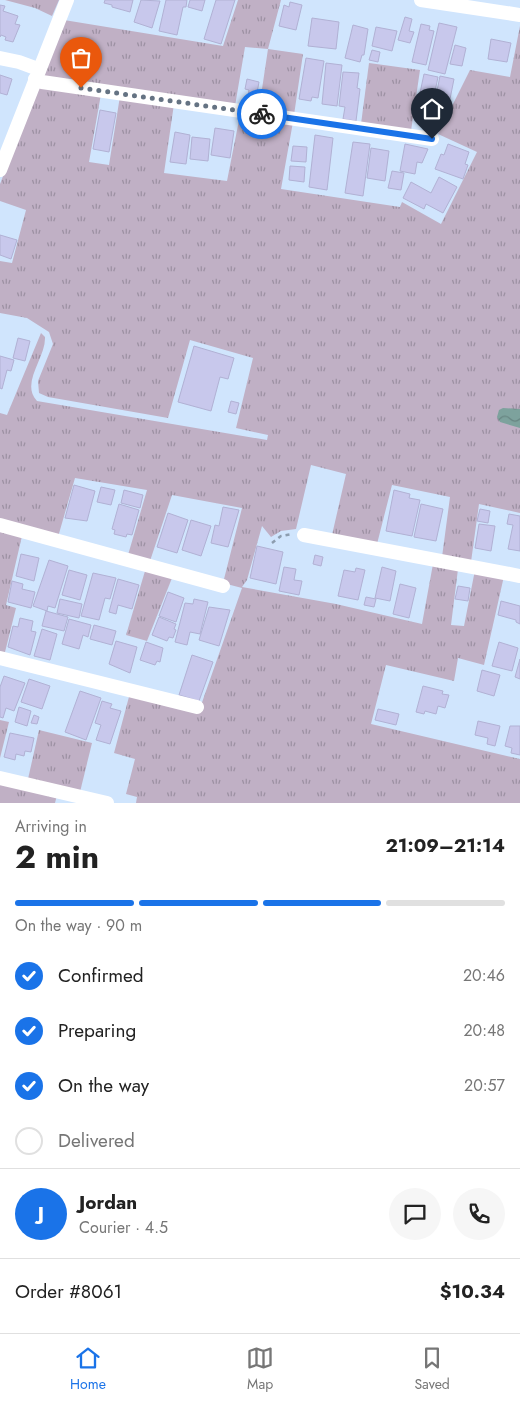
<!DOCTYPE html>
<meta charset="utf-8">
<style>
:root{--surface:#fff;--page:#f6f6f6;--text:#222;--muted:#767676;--line:#e0e0e0;--accent:#1a73e8}
body{margin:0;font-family:Jost,sans-serif;background:var(--page);color:var(--text);height:100vh;display:flex;flex-direction:column;font-size:19px;white-space:nowrap}
*{box-sizing:border-box;margin:0}
p{font-size:16px;color:var(--muted)}
.icon{flex:none;width:28px;height:28px;fill:none;stroke:currentColor;stroke-width:2;stroke-linecap:round;stroke-linejoin:round}
.map{position:relative;height:803px;overflow:hidden}
.sheet{display:flex;flex-direction:column;background:var(--surface);flex:1}
.sheet>*{flex:none}
.pin{position:absolute;display:grid;place-items:center;width:42px;height:42px;color:#fff;margin:-51px -21px;border-radius:50% 50% 50% 0;rotate:-45deg;box-shadow:0 0 5px #0007}
.pin .icon{rotate:45deg}
.courier{position:absolute;display:grid;place-items:center;width:50px;height:50px;margin:-25px;border:4px solid #1a73e8;border-radius:50%;background:#fff;color:#222;box-shadow:0 1px 6px #0007}
.overview em{font-style:normal;font-weight:700}
.overview div{display:flex;flex-direction:column-reverse}
.overview{display:flex;align-items:center;justify-content:space-between;height:85px;padding:0 15px}
h1{font-size:32px;font-weight:700;line-height:38px}
.bar{display:grid;grid-template-columns:repeat(4,1fr);gap:8px 5px;align-content:center;height:60px;padding:0 15px}
.bar i{height:6px;border-radius:4px;background:var(--line)}
.bar .on{background:var(--accent)}
.bar p{grid-column:span 4}
.line{display:flex;align-items:center;gap:12px;padding:0 15px;border-top:1px solid var(--line)}
.line div{flex:1}
.round{display:grid;place-items:center;flex:none;width:52px;height:52px;border-radius:26px;background:var(--page)}
ol{padding:0 15px;list-style:none}
li{display:flex;align-items:center;gap:15px;height:55px}
li p{margin-inline-start:auto}
li .icon{padding:5px;border-radius:50%;background:var(--accent);color:#fff;stroke-width:4}
li:last-child{color:var(--muted)}
li i{width:28px;height:28px;border:2px solid var(--line);border-radius:50%}
.tabs{display:flex;justify-content:space-around;align-items:center;height:70px;border-top:1px solid var(--line);background:var(--surface);font-size:14px;color:var(--muted)}
.tabs a{display:grid;justify-items:center;gap:2px}
.tabs .on{color:var(--accent)}
.map>svg:first-child{display:block}
</style>
<div class="map">
<svg width="520" height="803" viewBox="0 0 520 803">
<defs>
<pattern id="grass-tufts" width="24" height="20" patternUnits="userSpaceOnUse" patternTransform="scale(1.25)"><rect width="24" height="20" fill="#c0b0c5"/><path d="M3 7l-1-3M5 7V3M7 7l1-3M15 17l-1-3M17 17v-4M19 17l1-3" fill="none" stroke="#9c90a2"/></pattern>
<pattern id="water-waves" width="16" height="10" patternUnits="userSpaceOnUse" patternTransform="scale(1.25)"><rect width="16" height="10" fill="#7da29d"/><path d="M0 5q4-4 8 0t8 0" fill="none" stroke="#678582"/></pattern>
</defs>
<rect width="100%" height="100%" fill="#d0e5fd"/>
<g fill="url(#grass-tufts)">
<polygon points="5,0 59,0 52,16 35,8"/>
<polygon points="238,0 281,0 268,49 303,54 294,115 259,109 268,49 245,47 235,106 43,76 64,20 223,46"/>
<path d="M520,26V513L479,504L471,562L442,557L450,497L392,485L377,544L332,535L346,474L311,465L296,529L281,531L271,537L262,526L247,580L242,587L336,604L422,624L433,564L458,569L451,625L464,626L475,570L504,576L484,665L458,658L454,681L386,665L371,724L520,759V803H136L137,797L126,794L135,759L114,753L130,693L199,711L242,588L223,583L242,508L172,495L150,561L128,555L147,490L75,478L58,537L0,520V413L7,415L41,333L45,337C46,358 20,383 37,401L267,440L268,435L236,428L253,358L190,340L168,418L48,397L39,393L38,381L53,344L49,332L27,318L0,313V261L12,263L26,210L0,201V184L36,91L40,87L101,94L89,162L109,165L120,96L174,104L164,173L227,181L240,115L293,122L281,189L400,207L402,202L441,224L477,152L438,134L470,70L510,77Z"/>
<polygon points="369,63 420,70 411,131 361,124"/>
<polygon points="0,529 22,536 6,605 16,608 4,656 0,655"/>
<polygon points="145,571 172,578 147,641 126,635"/>
<polygon points="0,720 9,722 0,758"/>
<polygon points="39,730 92,743 80,792 28,779"/>
<polygon points="0,782 57,795 55,803 0,803"/>
</g>
<polygon fill="url(#water-waves)" points="503,408 520,409 520,428 500,422 497,417 499,410"/>
<g fill="#c8c8ec" stroke="#b1b1d4">
<polygon points="105,0 133,0 130,12 112,7 112,5 104,3"/>
<polygon points="141,0 160,1 152,28 134,22"/>
<polygon points="166,0 187,0 186,7 183,7 177,35 159,31"/>
<polygon points="190,0 205,0 202,11 188,7"/>
<polygon points="216,0 235,0 221,44 204,39"/>
<polygon points="290,2 302,5 296,30 279,26 284,5 289,7"/>
<polygon points="0,5 5,6 3,11 18,16 15,24 20,25 13,42 5,40 6,37 1,35 0,37"/>
<polygon points="405,17 412,19 409,31 414,32 410,43 398,40"/>
<polygon points="312,18 339,22 336,49 308,46"/>
<polygon points="439,23 457,27 445,74 428,70"/>
<polygon points="421,24 430,26 429,30 434,31 426,65 412,62"/>
<polygon points="353,25 368,29 364,55 362,55 360,62 345,58"/>
<polygon points="376,27 397,31 392,51 372,46"/>
<polygon points="491,39 511,43 507,62 488,59"/>
<polygon points="455,45 466,48 462,66 450,64"/>
<polygon points="372,50 380,52 378,62 369,60"/>
<polygon points="306,58 324,61 318,98 312,97 311,101 299,99"/>
<polygon points="326,63 342,65 337,106 322,104"/>
<polygon points="343,72 359,73 357,88 360,89 356,121 343,119 345,107 339,106"/>
<polygon points="424,74 438,77 434,96 420,93"/>
<polygon points="0,75 12,79 7,95 0,93"/>
<polygon points="440,76 454,79 450,99 436,96"/>
<polygon points="247,79 259,82 256,98 248,96 249,90 245,89"/>
<polygon points="420,97 435,100 432,119 417,117"/>
<polygon points="100,110 116,113 109,152 93,149"/>
<polygon points="215,128 234,131 230,158 211,155"/>
<polygon points="175,132 190,135 186,164 170,162"/>
<polygon points="315,135 333,138 327,190 309,187"/>
<polygon points="192,137 210,139 208,161 190,159"/>
<polygon points="353,142 370,144 363,196 345,193"/>
<polygon points="405,144 428,149 422,163 417,162 415,174 400,171"/>
<polygon points="448,144 469,152 465,164 468,165 463,179 435,169 441,154 444,155"/>
<polygon points="293,146 307,147 306,162 291,161"/>
<polygon points="371,148 389,151 385,181 367,178"/>
<polygon points="290,166 305,167 304,182 289,180"/>
<polygon points="392,171 404,173 401,190 388,188"/>
<polygon points="439,177 457,187 443,213 426,204 424,209 403,198 411,182 431,193"/>
<polygon points="0,235 17,240 11,259 0,255"/>
<polygon points="18,338 30,341 25,361 13,358"/>
<polygon points="194,346 234,358 228,379 220,377 211,411 178,402"/>
<polygon points="0,356 14,360 11,371 7,370 2,389 0,388"/>
<polygon points="231,401 239,403 236,414 228,412"/>
<polygon points="74,485 95,491 87,521 65,518"/>
<polygon points="101,487 115,490 111,505 97,502"/>
<polygon points="124,490 143,495 140,508 121,503"/>
<polygon points="394,490 410,494 409,498 420,500 412,536 386,531"/>
<polygon points="119,504 139,510 132,535 127,534 126,537 114,534 115,530 112,529"/>
<polygon points="421,504 443,509 436,541 414,537"/>
<polygon points="223,507 239,510 228,547 211,543 215,525 219,526"/>
<polygon points="480,509 490,511 488,523 477,521"/>
<polygon points="168,513 188,520 177,553 157,547"/>
<polygon points="509,514 520,516 520,551 508,549 513,525 507,524"/>
<polygon points="191,520 211,526 201,556 182,550"/>
<polygon points="479,524 495,526 491,551 475,548"/>
<polygon points="257,546 283,552 276,584 250,578"/>
<polygon points="21,554 39,558 34,581 16,576"/>
<polygon points="315,555 323,557 321,566 313,564"/>
<polygon points="49,560 68,566 55,608 48,606 47,611 33,606"/>
<polygon points="284,567 296,569 294,580 302,581 299,595 279,591"/>
<polygon points="382,567 396,571 390,601 375,598"/>
<polygon points="356,568 365,570 358,600 338,596 344,570 355,572"/>
<polygon points="69,570 87,575 80,600 62,595"/>
<polygon points="93,573 116,578 110,599 105,598 99,620 81,616"/>
<polygon points="118,579 139,585 132,609 118,605 116,614 109,612"/>
<polygon points="12,581 23,584 22,589 35,592 31,608 8,602"/>
<polygon points="400,584 416,588 409,618 393,614"/>
<polygon points="458,586 470,588 468,601 455,599"/>
<polygon points="168,592 184,598 176,622 159,616"/>
<polygon points="366,597 376,599 374,607 364,605"/>
<polygon points="60,599 82,604 79,618 57,613"/>
<polygon points="194,599 208,602 200,634 190,632 187,645 175,642 185,603 193,604"/>
<polygon points="501,601 520,606 520,624 516,622 516,620 498,615"/>
<polygon points="209,607 230,610 219,646 199,640"/>
<polygon points="46,611 68,617 64,631 42,626"/>
<polygon points="159,617 176,624 174,629 176,630 173,638 169,637 167,641 152,635"/>
<polygon points="20,618 33,621 31,631 36,632 30,655 8,647 13,626 18,627"/>
<polygon points="69,619 91,625 88,637 83,635 79,649 62,644"/>
<polygon points="94,625 116,631 112,645 90,639"/>
<polygon points="42,629 57,634 50,660 34,656"/>
<polygon points="116,641 137,647 130,673 109,664"/>
<polygon points="146,642 163,648 160,662 157,661 155,665 140,660"/>
<polygon points="499,642 518,648 512,671 492,666"/>
<polygon points="192,655 213,662 199,701 179,695"/>
<polygon points="520,659 520,679 515,677"/>
<polygon points="482,670 500,675 494,696 477,691"/>
<polygon points="4,676 25,683 14,711 6,708 3,718 0,717 0,687"/>
<polygon points="29,679 50,686 42,709 21,702"/>
<polygon points="423,686 443,691 442,694 449,695 445,708 438,706 436,714 425,711 424,714 416,712"/>
<polygon points="80,691 101,698 86,740 65,732"/>
<polygon points="102,701 112,704 110,708 121,711 110,744 96,740 101,725 95,723"/>
<polygon points="19,707 31,711 27,726 15,722"/>
<polygon points="378,709 399,714 396,725 375,720"/>
<polygon points="34,715 39,717 37,724 31,723"/>
<polygon points="478,721 500,726 495,746 487,744 488,738 475,735"/>
<polygon points="510,726 520,726 520,755 511,753 512,748 505,746"/>
<polygon points="10,733 34,738 31,752 25,751 24,756 16,754 15,760 4,757"/>
</g>
<g fill="none" stroke-linecap="round" stroke-linejoin="round">
<polyline stroke="#8c9daf" stroke-width="2.5" stroke-dasharray="4 4" stroke-linecap="butt" points="272,543 281,536 292,534"/>
<g stroke="#fff" stroke-width="14">
<polyline points="421,0 520,15"/>
<polyline points="0,58 19,62 38,69"/>
<polyline points="35,79 42,82 432,139"/>
<polyline points="0,170 67,0"/>
<polyline points="0,525 223,586"/>
<polyline points="304,535 520,576"/>
<polyline points="0,658 197,707"/>
<polyline points="0,778 107,803"/>
</g>
</g>
<g fill="none" stroke-linecap="round" stroke-linejoin="round">
<polyline stroke="#657383" stroke-width="5" stroke-dasharray="0 9" points="81,88 262,114"/>
<polyline stroke="#1a73e8" stroke-width="6" points="262,114 432,139"/>
</g>
</svg>
<div class="pin" style="left:81px;top:88px;background:#ea580c"><svg class="icon" aria-label="bag" viewBox="0 0 24 24"><path d="M5 8h14l-1 12H6zM9 8a3 3 0 0 1 6 0"/></svg></div>
<div class="pin" style="left:432px;top:139px;background:#1f2937"><svg class="icon" aria-label="home" viewBox="0 0 24 24"><path d="M3 11l9-7 9 7M6 9v11h12V9"/></svg></div>
<div class="courier" style="left:262px;top:114px"><svg class="icon" aria-label="bike" viewBox="0 0 24 24"><circle cx="6" cy="16" r="4"/><circle cx="18" cy="16" r="4"/><path d="M6 16l4-8h5l3 8M10 8l3 8H6M13 5h3"/></svg></div>
</div>
<section class="sheet">
<div class="overview"><div><h1>2 min</h1><p>Arriving in</p></div><em>21:09–21:14</em></div>
<div class="bar"><i class="on"></i><i class="on"></i><i class="on"></i><i></i><p>On the way · 90 m</p></div>
<ol>
<li><svg class="icon" aria-label="check" viewBox="0 0 24 24"><path d="M5 12l5 5 9-10"/></svg>Confirmed<p>20:46</p></li>
<li><svg class="icon" aria-label="check" viewBox="0 0 24 24"><path d="M5 12l5 5 9-10"/></svg>Preparing<p>20:48</p></li>
<li><svg class="icon" aria-label="check" viewBox="0 0 24 24"><path d="M5 12l5 5 9-10"/></svg>On the way<p>20:57</p></li>
<li><i></i>Delivered</li>
</ol>
<div class="line" style="height:90px"><b class="round" style="background:var(--accent);color:#fff">J</b><div><b>Jordan</b><p>Courier · 4.5</p></div><a class="round"><svg class="icon" aria-label="chat" viewBox="0 0 24 24"><path d="M4 5h16v11H9l-5 4z"/></svg></a><a class="round"><svg class="icon" aria-label="phone" viewBox="0 0 24 24"><path d="M5 4h4l2 5-3 2q2 4 5 5l2-3 5 2v4C11 20 4 13 5 4z"/></svg></a></div>
<div class="line" style="height:65px"><div>Order #8061</div><b>$10.34</b></div>
</section>
<nav class="tabs">
<a class="on"><svg class="icon" aria-label="home" viewBox="0 0 24 24"><path d="M3 11l9-7 9 7M6 9v11h12V9"/></svg>Home</a>
<a><svg class="icon" aria-label="map" viewBox="0 0 24 24"><path d="M3 6l6-2 6 2 6-2v14l-6 2-6-2-6 2zM9 4v14M15 6v14"/></svg>Map</a>
<a><svg class="icon" aria-label="saved" viewBox="0 0 24 24"><path d="M7 4h10v16l-5-4-5 4z"/></svg>Saved</a>
</nav>
